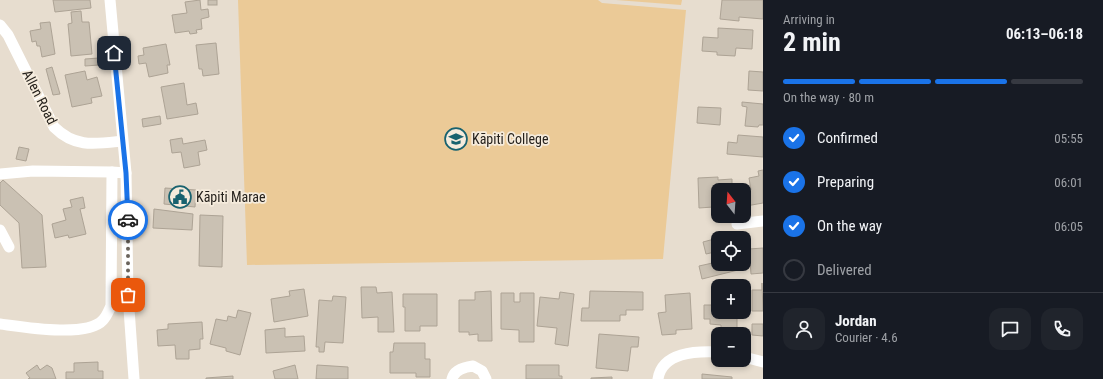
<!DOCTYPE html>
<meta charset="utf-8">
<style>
:root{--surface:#171b24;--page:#20242c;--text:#f1f3f6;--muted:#9ea1a6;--line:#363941;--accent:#1a73e8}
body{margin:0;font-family:"Roboto Condensed",sans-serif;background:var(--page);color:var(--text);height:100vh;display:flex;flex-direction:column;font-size:15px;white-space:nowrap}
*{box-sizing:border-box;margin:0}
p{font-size:13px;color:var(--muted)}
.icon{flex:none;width:22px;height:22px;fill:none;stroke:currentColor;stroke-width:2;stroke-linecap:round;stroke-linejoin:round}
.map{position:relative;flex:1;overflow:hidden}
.drawer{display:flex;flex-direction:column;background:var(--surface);width:340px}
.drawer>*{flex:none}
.needle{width:26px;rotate:343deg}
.buttons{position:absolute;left:711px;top:183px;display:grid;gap:8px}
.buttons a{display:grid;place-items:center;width:40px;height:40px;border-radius:8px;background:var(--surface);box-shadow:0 2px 6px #0003;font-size:20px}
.pin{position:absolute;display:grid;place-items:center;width:34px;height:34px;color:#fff;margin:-17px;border-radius:8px;box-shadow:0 2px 6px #0006}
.courier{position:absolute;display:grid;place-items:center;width:40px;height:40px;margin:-20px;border:3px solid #1a73e8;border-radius:50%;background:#fff;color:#222;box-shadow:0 1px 5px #0007}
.overview em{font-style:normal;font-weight:700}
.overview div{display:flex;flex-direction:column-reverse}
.overview{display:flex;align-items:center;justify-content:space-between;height:68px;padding:0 20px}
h1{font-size:26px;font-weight:700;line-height:30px}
.bar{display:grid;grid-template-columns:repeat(4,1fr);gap:6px 4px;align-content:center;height:48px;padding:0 20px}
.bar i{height:5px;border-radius:3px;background:var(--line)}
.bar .active{background:var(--accent)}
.bar p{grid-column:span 4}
.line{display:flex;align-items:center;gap:10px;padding:0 20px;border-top:1px solid var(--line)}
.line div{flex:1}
.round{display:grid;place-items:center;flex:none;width:42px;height:42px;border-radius:12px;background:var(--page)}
ol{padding:0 20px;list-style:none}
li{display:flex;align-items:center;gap:12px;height:44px}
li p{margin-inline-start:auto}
li .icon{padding:4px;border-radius:50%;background:var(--accent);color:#fff;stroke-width:4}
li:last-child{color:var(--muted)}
li i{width:22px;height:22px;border:2px solid var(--line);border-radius:50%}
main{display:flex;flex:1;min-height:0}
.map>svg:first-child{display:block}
</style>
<main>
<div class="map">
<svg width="763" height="379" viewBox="0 0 763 379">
<rect width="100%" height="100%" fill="#e7ddcf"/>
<g fill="#ebca97">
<polygon points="238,0 598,0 602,3 686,10 663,259 247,265"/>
<polygon points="616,0 682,0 681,5"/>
</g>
<g fill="#cac1b3" stroke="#ada395">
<polygon points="53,0 90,0 91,8 55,12"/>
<polygon points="200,0 201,10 208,9 209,17 201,19 202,29 196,30 197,33 190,34 189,31 175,33 172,15 187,13 185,2"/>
<rect x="208" y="0" width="9" height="5"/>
<polygon points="722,0 763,0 763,19 739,17 739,21 720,19"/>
<polygon points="81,11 82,22 89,22 92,54 71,56 68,24 72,23 71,12"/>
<polygon points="50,22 55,54 42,57 40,46 37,46 36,41 32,42 30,31 41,29 40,23"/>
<polygon points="718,28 753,30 752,49 736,48 735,56 717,55 717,52 702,51 703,37 718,38"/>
<polygon points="216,43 219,74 203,76 202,69 199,69 196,45"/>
<polygon points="166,44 170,65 167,65 168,73 149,77 146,63 139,64 138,56 144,55 143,48"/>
<polygon points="99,58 99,65 85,66 85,59"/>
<polygon points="52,67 60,94 53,95 46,69"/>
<polygon points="85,71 87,80 97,77 102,96 91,98 92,103 72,107 65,75"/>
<polygon points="749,71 763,72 763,91 748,90"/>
<polygon points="184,83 187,105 196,103 198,114 167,119 161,87"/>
<polygon points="742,102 763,104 763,125 759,125 758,127 745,126 747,107 742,106"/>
<polygon points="698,107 721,108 720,125 697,123"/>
<polygon points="160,116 161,124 143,127 142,119"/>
<polygon points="738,135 763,137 763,157 727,154 728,142 737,143"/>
<polygon points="182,138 183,144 205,140 207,150 198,152 200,165 184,168 181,152 172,153 170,140"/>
<polygon points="19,147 29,149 26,161 16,159"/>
<polygon points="763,170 763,203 746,206 744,191 751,190 749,178 759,176 758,171"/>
<polygon points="718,177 718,180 732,179 732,190 718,190 718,200 713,200 713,207 699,208 698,178"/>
<polygon points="3,180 42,215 46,267 22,268 19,223 0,205 0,183"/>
<polygon points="165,188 196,190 195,207 164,204"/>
<polygon points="83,197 85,208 80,209 86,234 69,238 68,235 55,238 52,224 66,220 63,209 72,207 70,200"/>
<polygon points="154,209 193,214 192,230 153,228"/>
<polygon points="200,215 223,216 222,267 199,266"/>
<polygon points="718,238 718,264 736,264 738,270 702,279 699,266 717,262 715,252 706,254 703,242"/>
<polygon points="763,248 763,273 751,274 749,249"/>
<polygon points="762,283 763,311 752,311 752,290 762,290"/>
<polygon points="361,287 376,287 377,293 392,292 394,332 378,332 378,317 362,318"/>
<polygon points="304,289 308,316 274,322 271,299 290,296 289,291"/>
<polygon points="491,291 492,341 478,341 478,334 469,335 469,332 459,332 459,300 475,300 475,292"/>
<polygon points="590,291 643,292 643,310 626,310 626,315 620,315 620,321 581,321 582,308 589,308"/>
<polygon points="560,292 574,294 568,346 555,344 557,328 537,326 540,297 559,299"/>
<polygon points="501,293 514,293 514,302 520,302 520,293 534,293 534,342 519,342 519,330 501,329"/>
<polygon points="690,293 692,329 676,330 676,334 662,335 658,313 666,312 665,295"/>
<polygon points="403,294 437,294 437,326 420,326 420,331 405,331 405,307 403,307"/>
<polygon points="333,296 346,297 343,343 325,342 324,352 319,352 319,347 316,347 319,300 332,301"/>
<polygon points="704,305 718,305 718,312 737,312 737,332 721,331 721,325 710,324 710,319 704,319"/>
<polygon points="238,310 251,313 240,355 226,351 226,348 210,344 216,319 227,321 228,316 236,318"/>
<polygon points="202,322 203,339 200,339 200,349 189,350 189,359 176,359 175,345 158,346 157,330 168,329 168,324"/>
<polygon points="752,324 763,324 763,336 752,335"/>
<polygon points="285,328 285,337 304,336 305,351 266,353 265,330"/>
<polygon points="599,334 639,337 638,347 631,347 628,371 596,368"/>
<polygon points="394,343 425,343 425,359 430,359 430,377 416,377 416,373 390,373 390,352 393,352"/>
<polygon points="98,362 98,371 103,371 103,379 66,379 66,372 74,372 74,363"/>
<polygon points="37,365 40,370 47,365 52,368 56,379 28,379 30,378 26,373"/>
<polygon points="295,365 298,379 275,379 273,371"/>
<polygon points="317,365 348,367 348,379 316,379"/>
<polygon points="526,365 559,365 559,376 562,376 562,379 526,379"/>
<polygon points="702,374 732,377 732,379 702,379"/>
<polygon points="233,376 233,379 206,379 206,378"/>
<polygon points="612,377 612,379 591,379 591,378"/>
</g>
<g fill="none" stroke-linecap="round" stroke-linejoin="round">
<g stroke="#fff" stroke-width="11">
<polyline points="110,0 126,173 128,295 134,379"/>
<path d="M0,25L8,35L54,127C75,148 95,144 122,141"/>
<polyline points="0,174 33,171 112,172"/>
<polyline points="737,224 763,221"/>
<polyline points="0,230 9,247"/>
<path d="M0,324C23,327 87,338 103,320C107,316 109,310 111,306L112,172L126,173"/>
<polyline points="744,357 763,362"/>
<path d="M452,379C454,370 465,367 473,366L482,371L486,379"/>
<path d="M658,379C662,352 696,351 718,352"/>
</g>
</g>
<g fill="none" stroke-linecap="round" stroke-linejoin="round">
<polyline stroke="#6a635b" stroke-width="4" stroke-dasharray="0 7.2" points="128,220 128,295"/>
<polyline stroke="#1a73e8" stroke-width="5" points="114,53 126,173 128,220"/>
</g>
<defs>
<g id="school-ring" transform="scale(1.15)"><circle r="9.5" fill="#f5ebdc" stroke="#18626f" stroke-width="1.5"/><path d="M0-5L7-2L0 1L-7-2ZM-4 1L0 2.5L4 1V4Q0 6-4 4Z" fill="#18626f"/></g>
<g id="civic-ring" transform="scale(1.15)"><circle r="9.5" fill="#f5ebdc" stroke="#18626f" stroke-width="1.5"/><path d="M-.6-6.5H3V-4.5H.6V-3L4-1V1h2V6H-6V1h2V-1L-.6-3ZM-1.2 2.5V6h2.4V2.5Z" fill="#18626f"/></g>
</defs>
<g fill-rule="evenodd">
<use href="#school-ring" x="456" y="139"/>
<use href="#civic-ring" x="180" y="197"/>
</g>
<g text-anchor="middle" stroke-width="3.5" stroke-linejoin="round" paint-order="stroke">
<g font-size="14" fill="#26221d" stroke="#f5ebdc">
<text transform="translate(40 97) rotate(63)" y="5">Allen Road</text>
</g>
<g font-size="14" fill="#26221d" stroke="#f5ebdc" text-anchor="start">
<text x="472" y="144">Kāpiti College</text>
<text x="196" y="202">Kāpiti Marae</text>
</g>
</g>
</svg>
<div class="buttons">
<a><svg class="needle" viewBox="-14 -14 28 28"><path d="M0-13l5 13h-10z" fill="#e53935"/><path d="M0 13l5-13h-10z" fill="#9ea1a6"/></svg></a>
<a><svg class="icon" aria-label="locate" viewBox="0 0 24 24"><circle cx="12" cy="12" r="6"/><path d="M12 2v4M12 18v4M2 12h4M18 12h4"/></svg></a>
<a>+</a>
<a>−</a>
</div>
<div class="pin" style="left:128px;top:295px;background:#ea580c"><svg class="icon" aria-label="bag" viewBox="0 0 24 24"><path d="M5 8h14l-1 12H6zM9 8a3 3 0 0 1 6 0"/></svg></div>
<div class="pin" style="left:114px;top:53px;background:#1f2937"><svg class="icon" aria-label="home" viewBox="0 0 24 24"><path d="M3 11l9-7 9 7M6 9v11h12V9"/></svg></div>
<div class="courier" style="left:128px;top:220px"><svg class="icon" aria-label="car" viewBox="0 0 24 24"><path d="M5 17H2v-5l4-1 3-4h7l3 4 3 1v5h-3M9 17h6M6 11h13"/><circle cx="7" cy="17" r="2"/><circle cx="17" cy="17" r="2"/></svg></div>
</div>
<section class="drawer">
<div class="overview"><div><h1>2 min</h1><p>Arriving in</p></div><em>06:13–06:18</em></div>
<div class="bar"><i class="active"></i><i class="active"></i><i class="active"></i><i></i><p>On the way · 80 m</p></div>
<ol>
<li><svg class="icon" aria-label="check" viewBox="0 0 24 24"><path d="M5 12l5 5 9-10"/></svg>Confirmed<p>05:55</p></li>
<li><svg class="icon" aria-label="check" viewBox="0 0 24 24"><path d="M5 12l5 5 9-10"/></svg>Preparing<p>06:01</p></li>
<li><svg class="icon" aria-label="check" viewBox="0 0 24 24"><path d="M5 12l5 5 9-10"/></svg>On the way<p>06:05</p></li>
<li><i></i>Delivered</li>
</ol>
<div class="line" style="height:72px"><a class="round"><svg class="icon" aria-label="person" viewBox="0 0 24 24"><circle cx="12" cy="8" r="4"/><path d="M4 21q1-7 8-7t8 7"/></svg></a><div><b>Jordan</b><p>Courier · 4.6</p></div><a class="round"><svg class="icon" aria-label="chat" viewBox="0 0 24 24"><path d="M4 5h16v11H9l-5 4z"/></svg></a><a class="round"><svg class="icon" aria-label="phone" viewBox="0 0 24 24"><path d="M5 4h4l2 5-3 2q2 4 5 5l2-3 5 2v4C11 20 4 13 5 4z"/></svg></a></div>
</section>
</main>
